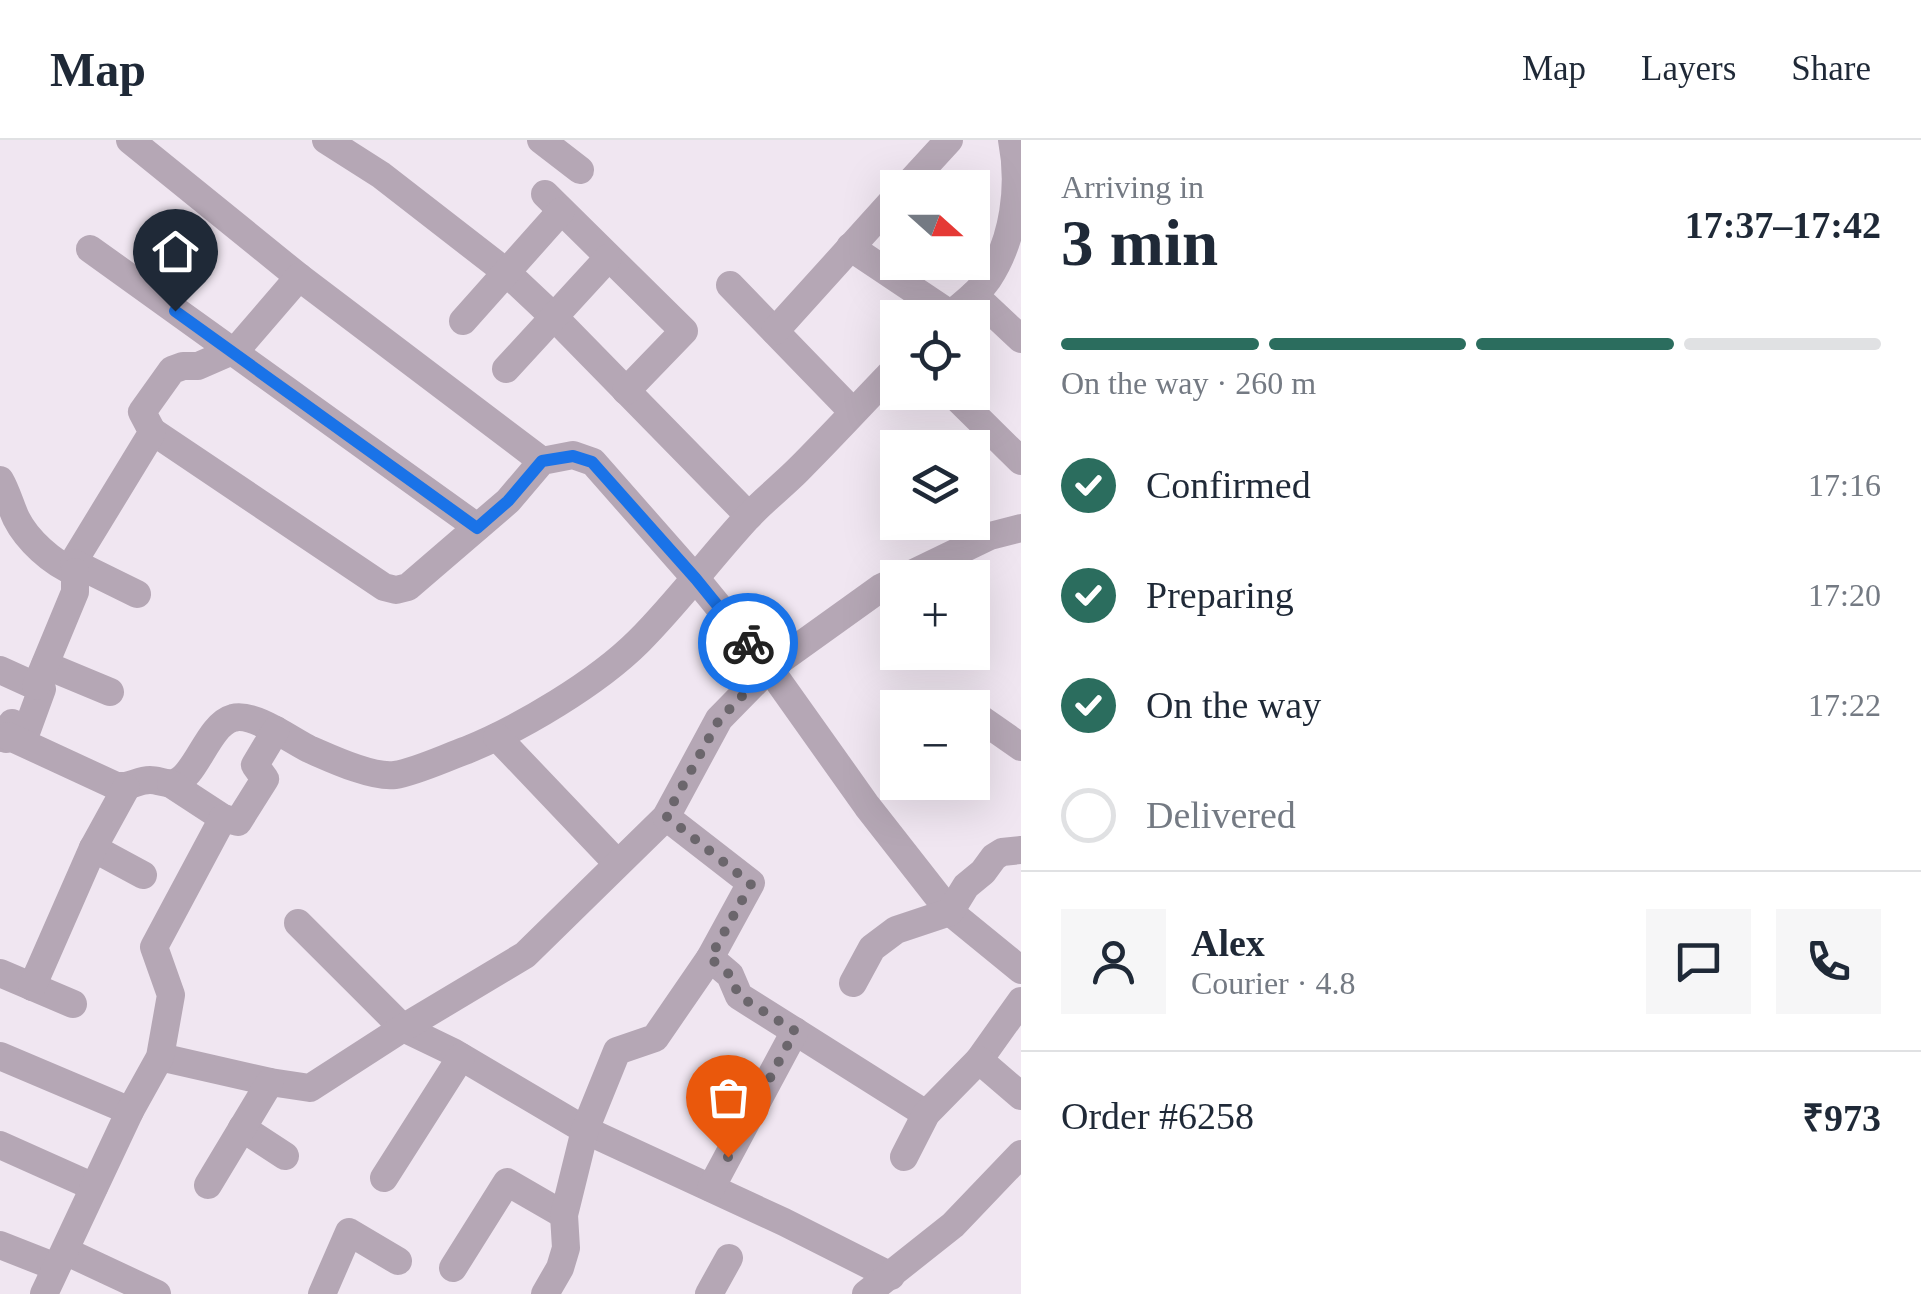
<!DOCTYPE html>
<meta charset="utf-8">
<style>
:root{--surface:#fff;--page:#f6f6f7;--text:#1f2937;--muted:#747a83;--line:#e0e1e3;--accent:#2b6d5e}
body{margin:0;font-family:"Times New Roman",serif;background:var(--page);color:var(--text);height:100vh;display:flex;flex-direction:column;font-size:38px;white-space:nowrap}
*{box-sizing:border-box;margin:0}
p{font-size:32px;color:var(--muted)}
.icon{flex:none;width:55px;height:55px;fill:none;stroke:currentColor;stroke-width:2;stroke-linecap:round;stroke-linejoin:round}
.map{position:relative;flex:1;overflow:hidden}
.side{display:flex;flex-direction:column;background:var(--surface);width:900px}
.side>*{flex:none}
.needle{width:65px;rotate:111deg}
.buttons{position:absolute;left:880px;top:30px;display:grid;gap:20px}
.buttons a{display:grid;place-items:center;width:110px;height:110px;border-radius:0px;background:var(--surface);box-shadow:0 10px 40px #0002;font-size:50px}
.pin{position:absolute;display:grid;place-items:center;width:85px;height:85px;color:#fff;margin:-102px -42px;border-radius:50% 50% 50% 0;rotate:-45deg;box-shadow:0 0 10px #0007}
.pin .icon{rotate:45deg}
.courier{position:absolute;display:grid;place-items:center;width:100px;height:100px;margin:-50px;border:8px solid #1a73e8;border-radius:50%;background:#fff;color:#222;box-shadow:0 2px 12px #0007}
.summary em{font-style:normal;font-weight:700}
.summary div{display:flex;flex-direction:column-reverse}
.summary{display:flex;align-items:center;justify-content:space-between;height:170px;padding:0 40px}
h1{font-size:65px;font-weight:700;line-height:75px}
.bar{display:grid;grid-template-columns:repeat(4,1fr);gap:15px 10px;align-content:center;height:120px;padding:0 40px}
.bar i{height:12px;border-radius:8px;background:var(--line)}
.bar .on{background:var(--accent)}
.bar p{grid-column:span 4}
.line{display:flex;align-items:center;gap:25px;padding:0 40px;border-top:2px solid var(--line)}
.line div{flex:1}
.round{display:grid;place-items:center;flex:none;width:105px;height:105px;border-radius:0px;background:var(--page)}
ol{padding:0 40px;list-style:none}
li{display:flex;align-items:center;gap:30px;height:110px}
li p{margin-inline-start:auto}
li .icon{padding:10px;border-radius:50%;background:var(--accent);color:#fff;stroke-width:4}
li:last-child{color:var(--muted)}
li i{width:55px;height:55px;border:5px solid var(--line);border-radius:50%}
header{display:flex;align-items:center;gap:60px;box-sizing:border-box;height:140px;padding:0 50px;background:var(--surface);border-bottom:2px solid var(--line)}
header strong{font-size:48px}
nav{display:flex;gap:55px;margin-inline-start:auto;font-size:35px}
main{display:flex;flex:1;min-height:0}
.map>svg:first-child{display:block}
</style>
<header>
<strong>Map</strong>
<nav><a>Map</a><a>Layers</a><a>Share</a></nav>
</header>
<main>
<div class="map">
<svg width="1021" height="1154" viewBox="0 0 1021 1154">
<rect width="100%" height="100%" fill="#f0e6f1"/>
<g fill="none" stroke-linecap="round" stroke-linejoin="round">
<g stroke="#b5a7b5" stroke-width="28">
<polyline points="130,0 299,137"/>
<polyline points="326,0 381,35 506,132 555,178 749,376"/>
<polyline points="541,0 580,30"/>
<polyline points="905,48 949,0"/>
<polyline points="545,54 684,191 626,251"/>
<polyline points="850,107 950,174"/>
<polyline points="90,109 477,387"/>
<polyline points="730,145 853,272"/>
<polyline points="974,155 1021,199"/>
<path d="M947,178C961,165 977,155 988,139C1014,100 1021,46 1012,0"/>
<polyline points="463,181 561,71"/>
<polyline points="775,191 898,55"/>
<polyline points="506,229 608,118"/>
<polyline points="951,252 1021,321"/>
<polyline points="152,291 384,447 396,450 408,447 508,361 542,321 573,315 593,322 696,439 769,528 867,666 950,772 1021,830"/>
<path d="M0,340C7,352 10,365 16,378C27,400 52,423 75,432L74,423L77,416L149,298L152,291L142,272L172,230L183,226H198L237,209L299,137L542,321"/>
<polyline points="74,423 137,454"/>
<polyline points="903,438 990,396 1021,388"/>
<polyline points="45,525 110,552"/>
<polyline points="0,530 42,549 27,590 12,583 6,599"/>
<polyline points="36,546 75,452 75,432"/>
<polyline points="978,577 1021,607"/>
<path d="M8,596L114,645C130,649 136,640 150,640C158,640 165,644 173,643C196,639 207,585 233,578C253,572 291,600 309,609C330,618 372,638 395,635C415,632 447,617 467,610C521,588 597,543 639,501C678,462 711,417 748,377C764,360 782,346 798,330C832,296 864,261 898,226"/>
<polyline points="497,597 617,723"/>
<polyline points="171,644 223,678"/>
<polyline points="93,708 143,735"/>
<polyline points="298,783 403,888 453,912 585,990 784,1082 891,1136"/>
<polyline points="710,818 730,835 739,856 926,974"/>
<polyline points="0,833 73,864"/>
<polyline points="853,843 872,808 896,790 950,772 966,746 983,732 994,717 1002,712 1021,710"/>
<polyline points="32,847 93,708 126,648"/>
<polyline points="0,916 130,971"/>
<polyline points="160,917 270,942 310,948 403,888 525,815 666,677 719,579 769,528 882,447 898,440"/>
<polyline points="979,920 1021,861"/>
<polyline points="242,988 285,1016"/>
<polyline points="0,1005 94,1047"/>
<polyline points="904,1017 926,974 979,920 1021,956"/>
<polyline points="384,1038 461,917"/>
<polyline points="208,1045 270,942"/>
<polyline points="711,1048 795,891"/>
<polyline points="0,1105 56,1127"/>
<polyline points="65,1111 157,1154"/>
<polyline points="453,1128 507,1042 564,1075"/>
<polyline points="44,1154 130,971 160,917 171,855 154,807 223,678 238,682 265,639 255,625 276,590"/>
<polyline points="322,1154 349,1092 398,1121"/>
<polyline points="545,1154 560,1128 566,1108 564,1075 585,990 617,911 655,898 710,818 751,743 666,677"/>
<polyline points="709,1154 729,1118"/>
<polyline points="866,1154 953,1085 1021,1014"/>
</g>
</g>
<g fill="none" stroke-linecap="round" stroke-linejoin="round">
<polyline stroke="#6b666c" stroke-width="10" stroke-dasharray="0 18" points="728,1017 795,891 739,856 730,835 710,818 751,744 666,676 719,580 769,528 748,503"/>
<polyline stroke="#1a73e8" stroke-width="12" points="175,171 477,388 508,361 542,321 573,316 592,322 696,439 748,503"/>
</g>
</svg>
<div class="buttons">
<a><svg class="needle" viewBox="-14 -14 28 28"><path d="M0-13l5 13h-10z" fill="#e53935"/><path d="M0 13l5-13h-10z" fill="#747a83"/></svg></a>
<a><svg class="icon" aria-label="locate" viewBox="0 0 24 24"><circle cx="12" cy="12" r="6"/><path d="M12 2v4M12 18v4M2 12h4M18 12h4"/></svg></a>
<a><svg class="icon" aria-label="layers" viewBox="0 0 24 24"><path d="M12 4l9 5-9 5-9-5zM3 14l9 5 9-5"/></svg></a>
<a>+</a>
<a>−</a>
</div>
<div class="pin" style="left:728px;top:1017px;background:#ea580c"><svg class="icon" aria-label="bag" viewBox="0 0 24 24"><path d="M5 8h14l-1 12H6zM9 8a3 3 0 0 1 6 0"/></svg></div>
<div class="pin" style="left:175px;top:171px;background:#1f2937"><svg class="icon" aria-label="home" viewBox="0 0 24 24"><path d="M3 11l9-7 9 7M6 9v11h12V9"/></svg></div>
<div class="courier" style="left:748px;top:503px"><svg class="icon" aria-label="bike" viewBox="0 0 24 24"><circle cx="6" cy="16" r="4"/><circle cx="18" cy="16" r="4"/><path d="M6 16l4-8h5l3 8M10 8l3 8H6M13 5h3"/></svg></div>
</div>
<section class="side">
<div class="summary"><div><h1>3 min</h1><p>Arriving in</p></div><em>17:37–17:42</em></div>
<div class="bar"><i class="on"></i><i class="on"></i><i class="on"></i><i></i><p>On the way · 260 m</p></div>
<ol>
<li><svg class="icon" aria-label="check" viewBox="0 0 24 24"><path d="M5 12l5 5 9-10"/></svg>Confirmed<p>17:16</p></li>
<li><svg class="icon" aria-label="check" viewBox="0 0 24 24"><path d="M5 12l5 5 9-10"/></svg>Preparing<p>17:20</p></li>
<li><svg class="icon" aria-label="check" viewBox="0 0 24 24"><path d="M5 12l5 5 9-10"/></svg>On the way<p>17:22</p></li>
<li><i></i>Delivered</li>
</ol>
<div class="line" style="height:180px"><a class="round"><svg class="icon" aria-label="person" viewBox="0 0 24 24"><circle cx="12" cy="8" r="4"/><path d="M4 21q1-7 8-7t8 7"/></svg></a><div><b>Alex</b><p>Courier · 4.8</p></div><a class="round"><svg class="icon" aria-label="chat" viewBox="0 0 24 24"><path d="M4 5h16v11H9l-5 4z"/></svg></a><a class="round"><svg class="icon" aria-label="phone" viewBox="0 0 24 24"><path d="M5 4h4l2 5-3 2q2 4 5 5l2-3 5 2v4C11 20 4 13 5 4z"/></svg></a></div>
<div class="line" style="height:130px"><div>Order #6258</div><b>₹973</b></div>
</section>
</main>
